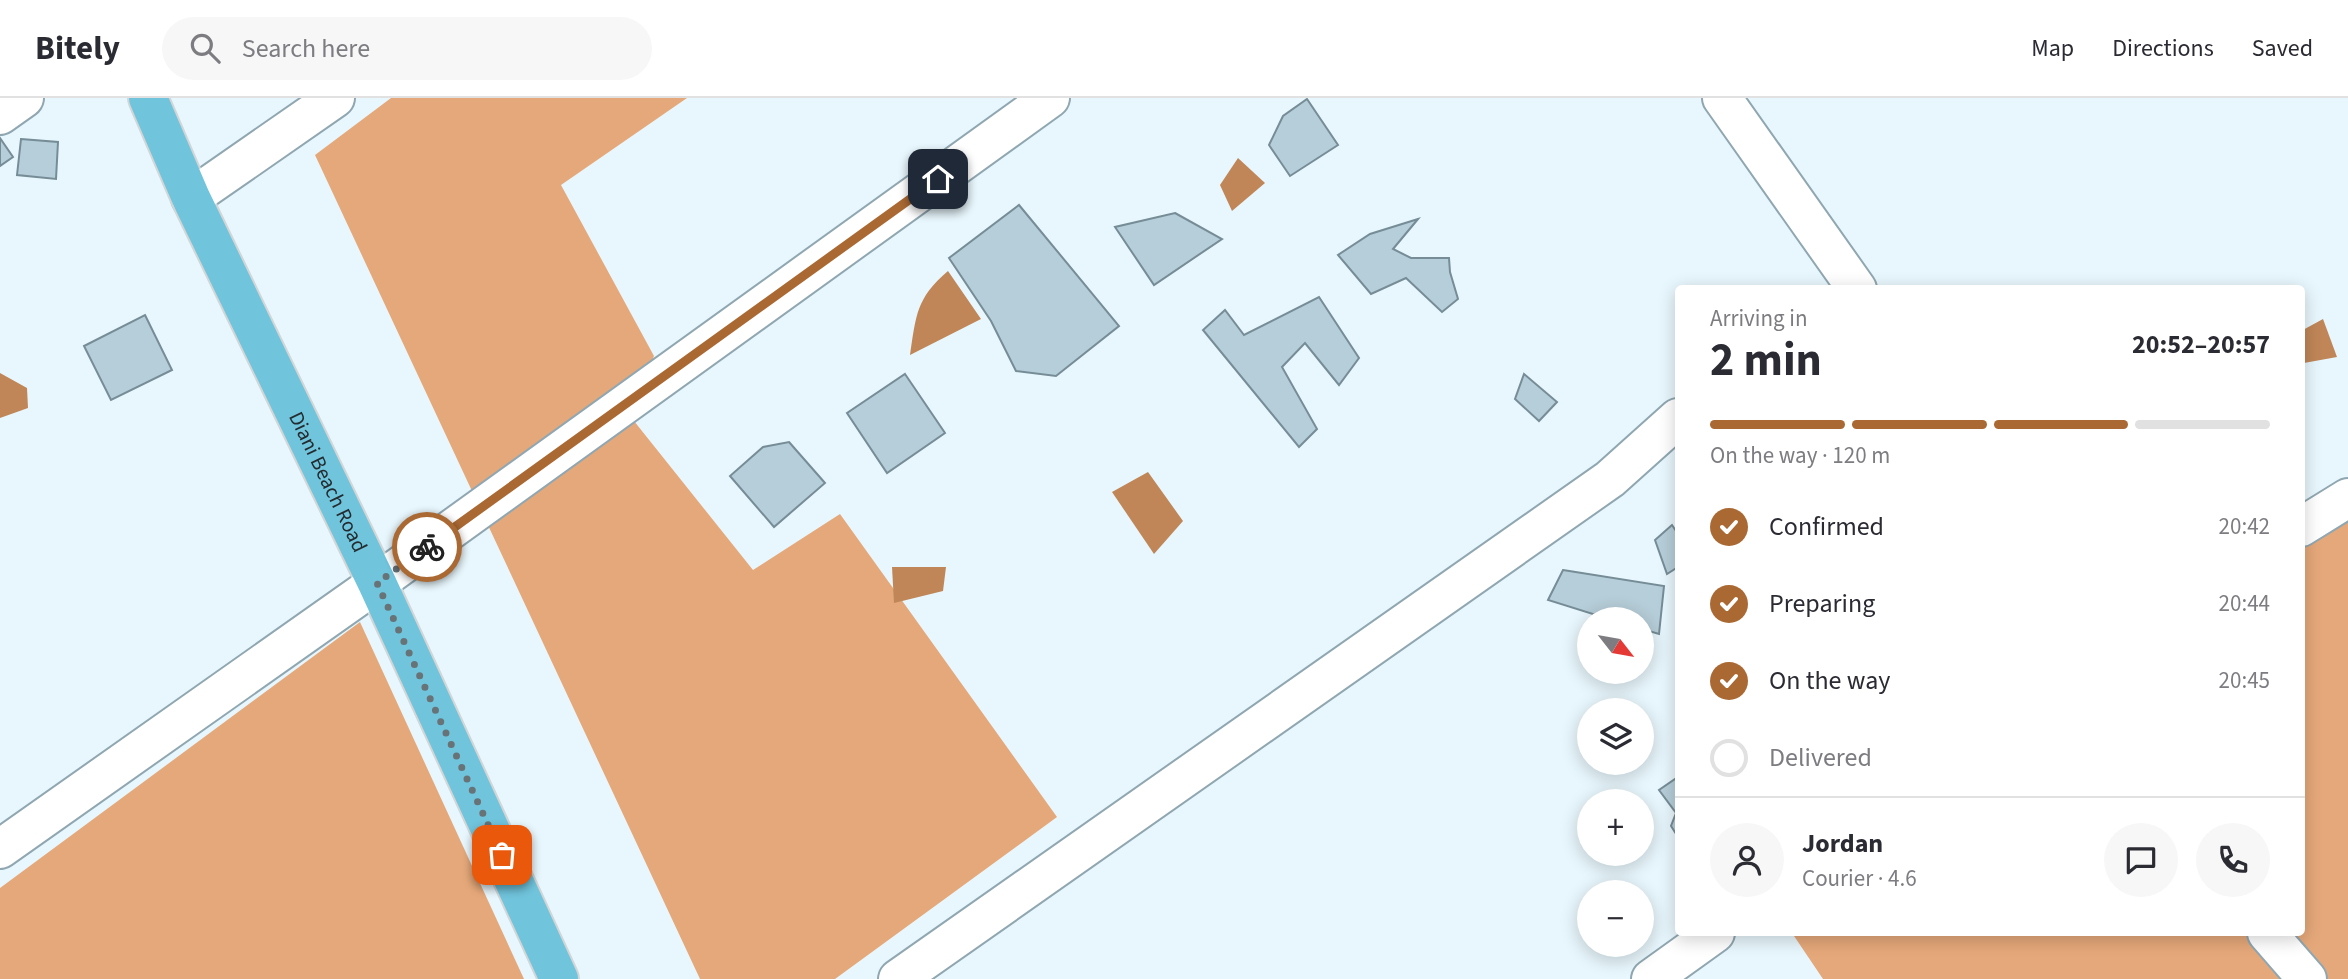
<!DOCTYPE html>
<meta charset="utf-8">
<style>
:root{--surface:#fff;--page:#f7f7f7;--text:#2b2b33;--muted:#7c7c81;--line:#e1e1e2;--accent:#aa6933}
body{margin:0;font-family:"Source Sans 3",sans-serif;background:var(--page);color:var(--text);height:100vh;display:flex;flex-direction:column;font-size:26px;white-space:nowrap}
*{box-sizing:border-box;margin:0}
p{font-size:23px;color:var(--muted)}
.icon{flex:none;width:38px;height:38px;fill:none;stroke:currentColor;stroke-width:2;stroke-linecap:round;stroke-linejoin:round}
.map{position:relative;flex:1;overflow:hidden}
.details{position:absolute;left:1675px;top:187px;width:630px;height:651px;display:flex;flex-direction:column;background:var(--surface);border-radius:7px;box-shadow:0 4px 18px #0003}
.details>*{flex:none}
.needle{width:46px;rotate:121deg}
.buttons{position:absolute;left:1577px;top:509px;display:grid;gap:14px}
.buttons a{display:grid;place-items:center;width:77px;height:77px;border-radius:50%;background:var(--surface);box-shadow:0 4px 18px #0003;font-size:35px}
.pin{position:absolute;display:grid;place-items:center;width:60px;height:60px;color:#fff;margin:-30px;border-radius:14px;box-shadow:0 4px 10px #0006}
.courier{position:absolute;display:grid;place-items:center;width:70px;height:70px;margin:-35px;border:5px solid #aa6933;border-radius:50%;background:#fff;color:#222;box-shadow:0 2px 9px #0007}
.summary em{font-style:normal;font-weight:700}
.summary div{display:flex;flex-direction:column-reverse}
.summary{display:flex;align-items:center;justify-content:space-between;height:119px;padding:0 35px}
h1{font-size:46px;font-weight:700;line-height:52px}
.bar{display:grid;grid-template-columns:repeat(4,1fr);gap:10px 7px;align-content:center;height:84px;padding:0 35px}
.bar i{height:9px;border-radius:5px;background:var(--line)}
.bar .active{background:var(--accent)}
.bar p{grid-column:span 4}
.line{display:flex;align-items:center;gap:18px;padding:0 35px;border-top:2px solid var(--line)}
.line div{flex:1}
.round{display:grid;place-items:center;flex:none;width:74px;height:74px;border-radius:37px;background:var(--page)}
ol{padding:0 35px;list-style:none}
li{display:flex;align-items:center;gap:21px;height:77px}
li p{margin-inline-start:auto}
li .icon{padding:7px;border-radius:50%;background:var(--accent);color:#fff;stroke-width:4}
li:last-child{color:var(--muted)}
li i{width:38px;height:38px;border:4px solid var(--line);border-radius:50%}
header{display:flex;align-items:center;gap:42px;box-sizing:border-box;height:98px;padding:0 35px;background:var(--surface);border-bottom:2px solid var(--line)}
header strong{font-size:33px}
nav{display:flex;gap:38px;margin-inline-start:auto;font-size:24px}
.search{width:490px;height:63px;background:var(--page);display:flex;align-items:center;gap:18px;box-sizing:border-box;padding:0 24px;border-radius:38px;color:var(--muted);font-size:26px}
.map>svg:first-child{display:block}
</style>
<header>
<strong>Bitely</strong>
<div class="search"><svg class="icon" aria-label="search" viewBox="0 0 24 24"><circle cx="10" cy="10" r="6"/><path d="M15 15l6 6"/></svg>Search here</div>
<nav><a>Map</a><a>Directions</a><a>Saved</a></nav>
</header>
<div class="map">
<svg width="2348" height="881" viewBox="0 0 2348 881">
<rect width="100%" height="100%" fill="#e8f7fd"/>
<g fill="#e5a87a">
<polygon points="391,0 687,0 561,87 654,258 630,318 753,472 840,416 1057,719 835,881 700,881 315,57"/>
<polygon points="2348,415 2348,881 1823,881 1792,835 2301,835 2301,445"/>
<polygon points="360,524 524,881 0,881 0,790"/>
</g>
<g fill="#c08658">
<polygon points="1238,60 1265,85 1232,113 1220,87"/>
<path d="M948,173L981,221L910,257C916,218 916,200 948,173Z"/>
<polygon points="2323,221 2337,259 2304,265 2301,261 2301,233"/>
<polygon points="0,275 27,290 28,310 0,320"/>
<polygon points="1148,374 1183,423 1154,456 1112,394"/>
<polygon points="892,469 946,469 943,493 894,505"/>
</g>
<g fill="#b6ced9" stroke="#768d97" stroke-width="2">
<polygon points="1307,1 1338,47 1290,78 1269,47 1283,18"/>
<polygon points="0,40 13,59 0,68"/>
<polygon points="21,41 58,44 56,81 17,77"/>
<polygon points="1019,107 1119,228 1056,278 1016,273 991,223 949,160"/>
<polygon points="1175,115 1222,141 1154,187 1115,129"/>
<polygon points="1418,121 1393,151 1411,160 1449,160 1450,174 1458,201 1442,214 1406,180 1371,196 1338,157 1370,136"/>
<polygon points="1319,199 1359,260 1339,287 1305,245 1282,269 1317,331 1299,349 1203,232 1225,212 1244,237"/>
<polygon points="145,217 172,272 111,302 84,248"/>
<polygon points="905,276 945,335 887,375 847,315"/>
<polygon points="1524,276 1557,304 1539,323 1515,301"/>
<polygon points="789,344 825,385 774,429 730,378 763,349"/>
<polygon points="1672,427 1678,436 1678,469 1667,476 1655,442"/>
<polygon points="1563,472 1664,488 1659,536 1642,531 1642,522 1612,522 1548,502"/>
<polygon points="1678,679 1678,739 1671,728 1676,715 1659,692"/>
</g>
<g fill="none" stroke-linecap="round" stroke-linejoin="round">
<g stroke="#90a7b1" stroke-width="42">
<g id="minor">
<polyline points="1722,0 1857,191"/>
<polyline points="0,17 24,0"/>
<polyline points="191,100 335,0"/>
<polyline points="2301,429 2348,400"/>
<polyline points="0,751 377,485 1050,0"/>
<polyline points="2267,835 2307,881"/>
<polyline points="898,881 1610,381 1678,320"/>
<polyline points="1651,881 1715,835"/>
</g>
</g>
<g stroke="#d3d5d6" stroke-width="42">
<g id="major">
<path id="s1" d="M148,0L191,100L377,485L559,881"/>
</g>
</g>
<use href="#minor" stroke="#fff" stroke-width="38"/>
<use href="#major" stroke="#70c4dc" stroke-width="38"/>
</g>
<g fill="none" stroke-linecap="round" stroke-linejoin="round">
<polyline stroke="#687378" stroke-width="7" stroke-dasharray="0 12.6" points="427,449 377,485 502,757"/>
<polyline stroke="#aa6933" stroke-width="9" points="427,449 938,81"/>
</g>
<g text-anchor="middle" stroke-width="6" stroke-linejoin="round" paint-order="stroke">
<g font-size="21" fill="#232c30" stroke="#fff">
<text dy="7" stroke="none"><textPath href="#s1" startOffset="424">Diani Beach Road</textPath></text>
</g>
</g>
</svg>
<div class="buttons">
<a><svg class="needle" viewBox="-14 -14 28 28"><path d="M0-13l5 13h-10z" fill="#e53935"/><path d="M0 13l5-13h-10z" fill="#7c7c81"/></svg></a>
<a><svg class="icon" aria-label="layers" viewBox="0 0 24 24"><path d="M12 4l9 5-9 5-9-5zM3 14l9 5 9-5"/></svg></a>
<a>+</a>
<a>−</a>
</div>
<div class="pin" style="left:502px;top:757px;background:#ea580c"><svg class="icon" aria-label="bag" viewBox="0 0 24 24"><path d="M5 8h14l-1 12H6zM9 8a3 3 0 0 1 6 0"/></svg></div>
<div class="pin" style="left:938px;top:81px;background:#1f2937"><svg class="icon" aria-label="home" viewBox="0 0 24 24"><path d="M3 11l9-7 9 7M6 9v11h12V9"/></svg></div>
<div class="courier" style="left:427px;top:449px"><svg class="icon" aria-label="bike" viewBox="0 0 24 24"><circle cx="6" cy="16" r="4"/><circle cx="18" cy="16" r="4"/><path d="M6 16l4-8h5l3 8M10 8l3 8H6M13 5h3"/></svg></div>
<section class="details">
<div class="summary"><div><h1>2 min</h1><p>Arriving in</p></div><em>20:52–20:57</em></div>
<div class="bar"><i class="active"></i><i class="active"></i><i class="active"></i><i></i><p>On the way · 120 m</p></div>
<ol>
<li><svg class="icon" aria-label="check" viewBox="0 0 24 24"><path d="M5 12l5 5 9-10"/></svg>Confirmed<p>20:42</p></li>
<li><svg class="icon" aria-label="check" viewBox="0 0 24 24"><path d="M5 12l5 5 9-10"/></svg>Preparing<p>20:44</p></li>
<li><svg class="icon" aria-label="check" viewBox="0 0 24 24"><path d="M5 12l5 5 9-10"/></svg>On the way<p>20:45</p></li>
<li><i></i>Delivered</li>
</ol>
<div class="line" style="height:126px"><a class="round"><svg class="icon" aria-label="person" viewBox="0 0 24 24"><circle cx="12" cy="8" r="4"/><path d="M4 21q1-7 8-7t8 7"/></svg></a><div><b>Jordan</b><p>Courier · 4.6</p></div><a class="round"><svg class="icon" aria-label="chat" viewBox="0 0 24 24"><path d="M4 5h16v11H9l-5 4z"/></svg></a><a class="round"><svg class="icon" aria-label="phone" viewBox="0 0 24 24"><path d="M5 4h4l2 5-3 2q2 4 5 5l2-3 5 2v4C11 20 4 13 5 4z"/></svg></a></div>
</section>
</div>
